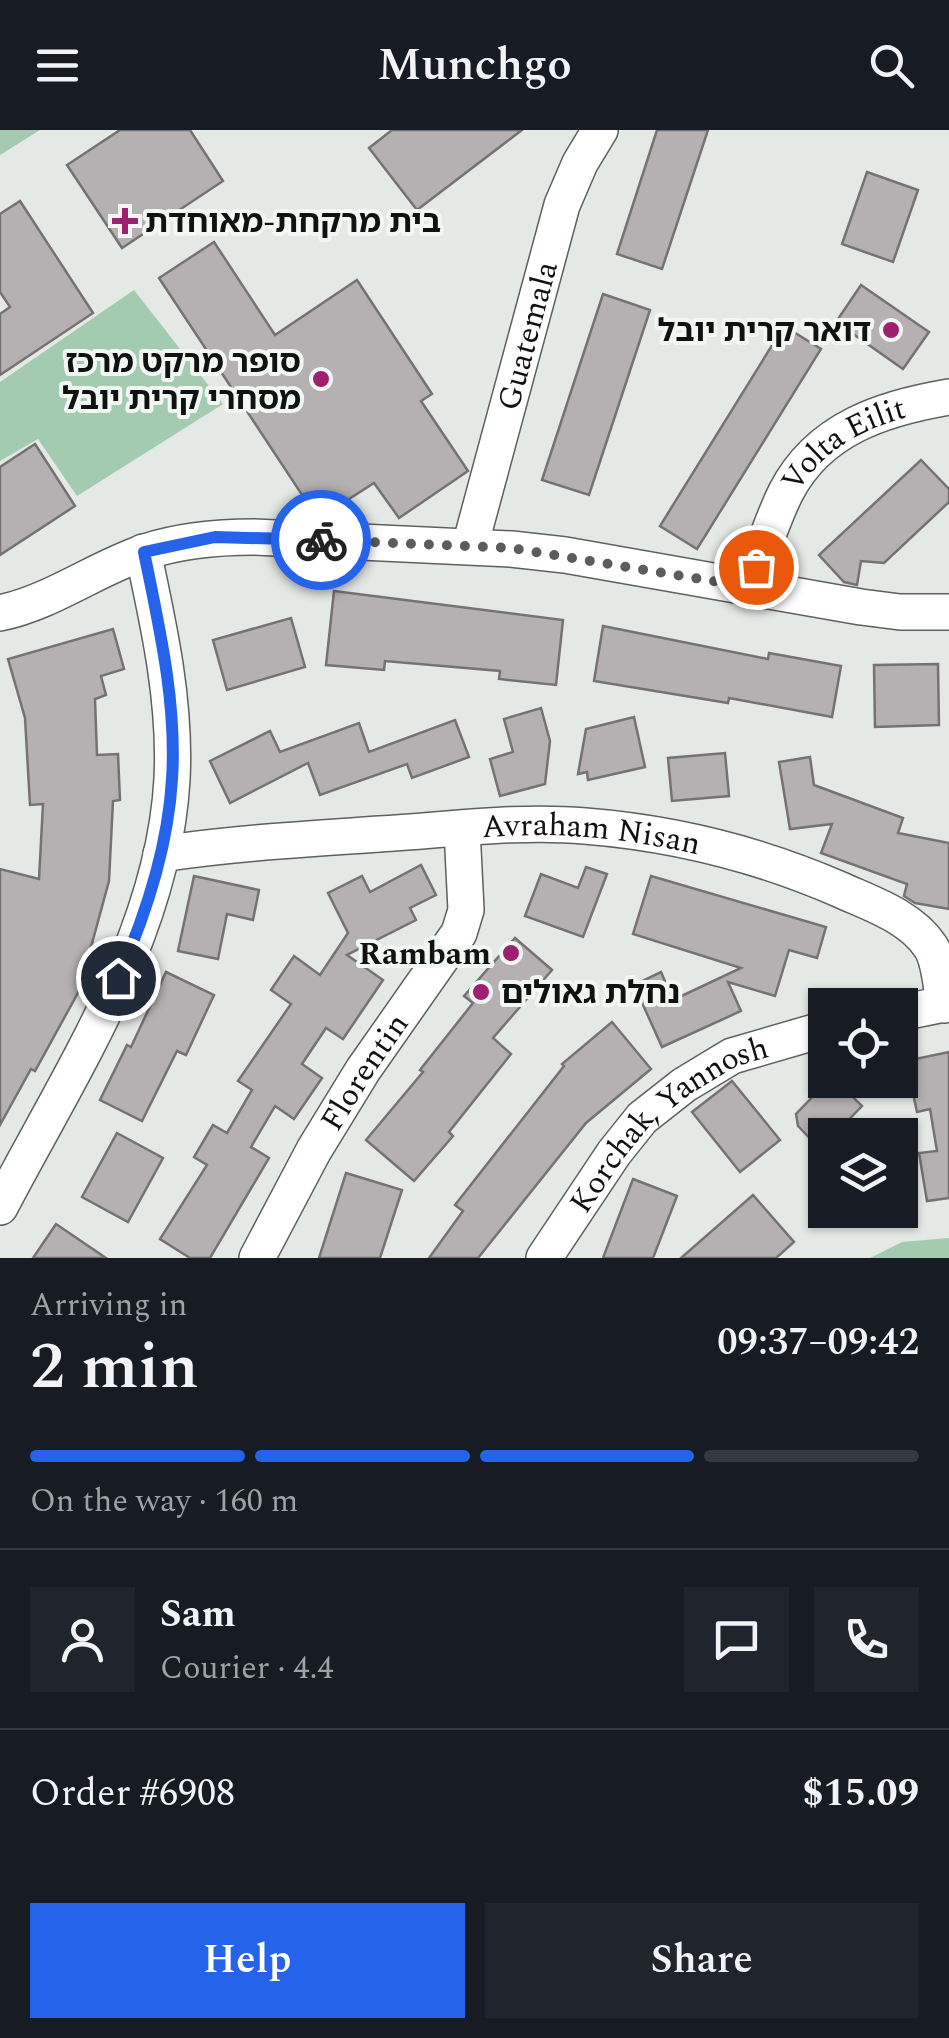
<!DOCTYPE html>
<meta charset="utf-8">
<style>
:root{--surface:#171b24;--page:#20242c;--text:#f1f3f6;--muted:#9ea1a6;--line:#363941;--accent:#2563eb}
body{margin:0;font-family:Spectral,"Noto Sans Hebrew",serif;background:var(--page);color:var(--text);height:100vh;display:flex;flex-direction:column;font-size:38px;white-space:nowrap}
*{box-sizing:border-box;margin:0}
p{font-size:32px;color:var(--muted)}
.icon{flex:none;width:55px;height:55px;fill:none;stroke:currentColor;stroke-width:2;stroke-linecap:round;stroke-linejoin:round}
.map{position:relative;height:1128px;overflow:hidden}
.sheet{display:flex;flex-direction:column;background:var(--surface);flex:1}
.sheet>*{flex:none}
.controls{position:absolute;left:808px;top:858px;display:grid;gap:20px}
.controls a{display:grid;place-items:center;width:110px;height:110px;border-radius:0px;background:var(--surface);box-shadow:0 2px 8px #0004;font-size:50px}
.pin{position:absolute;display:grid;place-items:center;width:85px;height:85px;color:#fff;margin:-42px;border:5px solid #fff;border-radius:50%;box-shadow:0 2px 10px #0007}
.courier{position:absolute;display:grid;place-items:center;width:100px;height:100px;margin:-50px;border:8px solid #2563eb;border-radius:50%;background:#fff;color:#222;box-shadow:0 2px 12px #0007}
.headline em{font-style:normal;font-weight:600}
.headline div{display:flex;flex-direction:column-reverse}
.headline{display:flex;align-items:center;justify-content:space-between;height:170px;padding:0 30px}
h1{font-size:65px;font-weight:600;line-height:75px}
.bar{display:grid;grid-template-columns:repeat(4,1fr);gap:15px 10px;align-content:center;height:120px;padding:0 30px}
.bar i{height:12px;border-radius:8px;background:var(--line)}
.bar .active{background:var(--accent)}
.bar p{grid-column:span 4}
.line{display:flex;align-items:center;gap:25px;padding:0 30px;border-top:2px solid var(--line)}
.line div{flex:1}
.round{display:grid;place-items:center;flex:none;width:105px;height:105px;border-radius:0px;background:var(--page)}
.action{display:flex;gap:20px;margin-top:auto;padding:20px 30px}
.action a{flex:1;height:115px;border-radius:0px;background:var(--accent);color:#fff;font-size:40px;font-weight:600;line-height:115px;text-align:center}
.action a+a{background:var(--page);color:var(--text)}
header{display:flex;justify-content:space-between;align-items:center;height:130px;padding:0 30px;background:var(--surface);font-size:45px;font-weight:600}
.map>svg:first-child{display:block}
</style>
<header><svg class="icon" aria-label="menu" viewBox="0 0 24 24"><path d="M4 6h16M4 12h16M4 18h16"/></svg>Munchgo<svg class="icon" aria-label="search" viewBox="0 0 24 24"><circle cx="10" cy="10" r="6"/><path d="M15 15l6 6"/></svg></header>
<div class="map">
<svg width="949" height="1128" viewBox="0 0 949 1128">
<rect width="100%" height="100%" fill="#e5e9e6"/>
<g fill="#a2cbb0">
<polygon points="0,0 40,0 0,25"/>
<polygon points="134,160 223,274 77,366 38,309 0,331 0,252"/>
<polygon points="949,1108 949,1128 870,1128 902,1112"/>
</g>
<g fill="#b5b1b3" stroke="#767274" stroke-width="2.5">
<polygon points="120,0 190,0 223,51 122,118 67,35"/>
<polygon points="392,0 522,0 417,80 369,18"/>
<polygon points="657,0 708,0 662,139 617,124"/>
<polygon points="867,42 918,60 893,132 842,114"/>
<polygon points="20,71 93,183 0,245 0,184 10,177 0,162 0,84"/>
<polygon points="214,112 275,205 357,150 432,264 421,271 468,341 399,388 374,353 318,389 159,148"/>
<polygon points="861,155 929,202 903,239 836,192"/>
<polygon points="603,164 650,180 589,365 542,350"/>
<polygon points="784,196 821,219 697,419 660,396"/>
<polygon points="35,314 75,376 0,425 0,337"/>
<polygon points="921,330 949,359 949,372 884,433 861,431 857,455 844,452 819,425"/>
<polygon points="334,461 563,490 556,555 499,549 500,541 385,531 384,540 326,535"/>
<polygon points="291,488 305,537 227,560 213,510"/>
<polygon points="603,496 768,529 769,523 841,536 832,587 729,568 728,573 594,551"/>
<polygon points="113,499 124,539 101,546 106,565 95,569 97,625 118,624 120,670 113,671 109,751 79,861 35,941 31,939 0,995 0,739 39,749 43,674 30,675 25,588 8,529"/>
<polygon points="938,534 939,595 875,597 874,535"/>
<polygon points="541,578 550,611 545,654 500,666 490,629 513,622 504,589"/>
<polygon points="634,587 645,637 588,650 587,642 578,644 586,599"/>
<polygon points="455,590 469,627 412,648 407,634 320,665 308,633 230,673 210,631 270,601 280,622 359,593 369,622"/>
<polygon points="725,623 729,666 672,671 668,628"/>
<polygon points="810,627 814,655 903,688 898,703 949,713 949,779 915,773 904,766 907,754 821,723 832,694 790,699 779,632"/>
<polygon points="421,735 436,765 410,778 416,790 347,825 383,850 343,909 326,898 302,934 322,948 294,989 275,976 251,1017 269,1028 210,1128 190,1128 160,1109 207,1035 194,1027 213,995 227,1003 252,960 238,951 291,874 271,860 294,826 320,845 348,803 328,763 362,746 370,762"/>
<polygon points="586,737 607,744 583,807 525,786 541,744 578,758"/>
<polygon points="194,746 259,760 253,790 227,784 218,829 178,821"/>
<polygon points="651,746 826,797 817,828 789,820 775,866 728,852 741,881 662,917 634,855 661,842 673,870 741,838 633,804"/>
<polygon points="515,808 552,840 493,908 511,924 449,1002 453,1006 414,1051 366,1010 423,942 420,940 473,873 464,866"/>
<polygon points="166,842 214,865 186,925 177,921 142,991 100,970 127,915 131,917"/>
<polygon points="612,892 651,939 586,993 478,1128 429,1128 463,1081 455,1075 564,936 562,934"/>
<polygon points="949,922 949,1068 927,1071 919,1023 937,1021 930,979 917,982 906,931"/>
<polygon points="829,950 836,950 862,976 834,1005 825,1005 825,1014 820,1019 798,996 796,984"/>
<polygon points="732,951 780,1010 740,1042 692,982"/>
<polygon points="117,1003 163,1028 128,1092 82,1067"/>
<polygon points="346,1043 402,1060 380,1128 319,1128"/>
<polygon points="633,1049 677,1066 653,1128 603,1128"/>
<polygon points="753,1065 794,1112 776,1128 681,1128"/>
<polygon points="56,1094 106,1128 33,1128"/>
</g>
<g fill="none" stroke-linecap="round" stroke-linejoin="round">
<g stroke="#5d615e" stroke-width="38">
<g id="minor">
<path id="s1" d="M470,416L562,75L580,33L600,0"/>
<path id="s2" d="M749,457C761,426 771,392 786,362C819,298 884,278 949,267"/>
<path d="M0,483C52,472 95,439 145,422C181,410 217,407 254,407L511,419L565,425L861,477L900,482H949"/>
<path id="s3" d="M161,724C234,713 307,709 380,704C448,700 518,690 585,696C673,703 761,725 841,760C872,774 911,787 930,816C940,830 941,857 944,875"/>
<polyline points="900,883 949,873"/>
<path d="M0,1077C70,943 164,803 172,649C176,573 159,496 143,422"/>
<path id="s4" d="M257,1128L314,1020L363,940L459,803L466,780L462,699"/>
<path id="s5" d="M544,1128L614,1023L642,988L684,955L732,926L825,899"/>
</g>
</g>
<use href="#minor" stroke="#fff" stroke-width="35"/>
</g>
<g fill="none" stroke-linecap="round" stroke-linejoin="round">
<polyline stroke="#5b5d5c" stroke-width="10" stroke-dasharray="0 18" points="321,410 511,418 749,457 756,437"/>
<path stroke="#2563eb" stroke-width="12" d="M118,848C146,785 168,718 172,649C177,573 159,496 144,422L215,407L321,410"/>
</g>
<g fill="#9f1f71" stroke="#f2f7f4" stroke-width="4">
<path d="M120 76h10v10h10v10h-10v10h-10v-10h-10v-10h10z"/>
<circle cx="891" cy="200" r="10"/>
<circle cx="321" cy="249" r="10"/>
<circle cx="511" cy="823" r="10"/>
<circle cx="481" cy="862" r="10"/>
</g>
<g text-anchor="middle" stroke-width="8" stroke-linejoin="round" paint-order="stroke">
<g font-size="32" font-weight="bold" fill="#101211" stroke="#f2f7f4" text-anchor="end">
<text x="145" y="102" text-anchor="start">בית מרקחת-מאוחדת</text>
<text x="871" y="211">דואר קרית יובל</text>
<text x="301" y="242">סופר מרקט מרכז<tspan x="301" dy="37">מסחרי קרית יובל</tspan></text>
<text x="491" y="834">Rambam</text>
<text x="501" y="873" text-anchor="start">נחלת גאולים</text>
</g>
<g font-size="32" fill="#101211" stroke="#f2f7f4">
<text dy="11" stroke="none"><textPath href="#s1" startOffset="218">Guatemala</textPath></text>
<text dy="11" stroke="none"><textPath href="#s2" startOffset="180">Volta Eilit</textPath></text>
<text dy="11" stroke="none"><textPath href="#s3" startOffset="432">Avraham Nisan</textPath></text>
<text dy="11" stroke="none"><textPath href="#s4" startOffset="215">Florentin</textPath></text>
<text dy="11" stroke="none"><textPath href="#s5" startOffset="188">Korchak, Yannosh</textPath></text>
</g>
</g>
</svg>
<div class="controls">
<a><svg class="icon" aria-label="locate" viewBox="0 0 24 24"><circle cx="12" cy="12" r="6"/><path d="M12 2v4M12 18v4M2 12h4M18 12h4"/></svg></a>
<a><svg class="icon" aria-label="layers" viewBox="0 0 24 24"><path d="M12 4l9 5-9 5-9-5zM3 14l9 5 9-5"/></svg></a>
</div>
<div class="pin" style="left:756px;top:437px;background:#ea580c"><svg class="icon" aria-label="bag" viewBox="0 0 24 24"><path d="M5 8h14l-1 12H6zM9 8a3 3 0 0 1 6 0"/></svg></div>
<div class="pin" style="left:118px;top:848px;background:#1f2937"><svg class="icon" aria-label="home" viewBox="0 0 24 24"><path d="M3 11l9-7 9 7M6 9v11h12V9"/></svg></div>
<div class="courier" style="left:321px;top:410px"><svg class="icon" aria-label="bike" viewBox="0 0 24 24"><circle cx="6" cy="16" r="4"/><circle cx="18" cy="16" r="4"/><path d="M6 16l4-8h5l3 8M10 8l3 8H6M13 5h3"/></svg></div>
</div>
<section class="sheet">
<div class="headline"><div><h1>2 min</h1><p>Arriving in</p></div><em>09:37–09:42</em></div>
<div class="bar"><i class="active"></i><i class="active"></i><i class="active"></i><i></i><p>On the way · 160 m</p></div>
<div class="line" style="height:180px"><a class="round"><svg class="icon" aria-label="person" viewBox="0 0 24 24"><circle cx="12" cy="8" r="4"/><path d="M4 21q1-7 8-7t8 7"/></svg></a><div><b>Sam</b><p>Courier · 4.4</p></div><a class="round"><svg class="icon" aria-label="chat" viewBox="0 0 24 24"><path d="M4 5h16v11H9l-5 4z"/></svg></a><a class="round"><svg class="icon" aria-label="phone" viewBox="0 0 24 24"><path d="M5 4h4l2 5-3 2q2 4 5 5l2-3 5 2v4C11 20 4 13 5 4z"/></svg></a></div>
<div class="line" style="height:130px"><div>Order #6908</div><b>$15.09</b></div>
<div class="action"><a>Help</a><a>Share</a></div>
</section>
